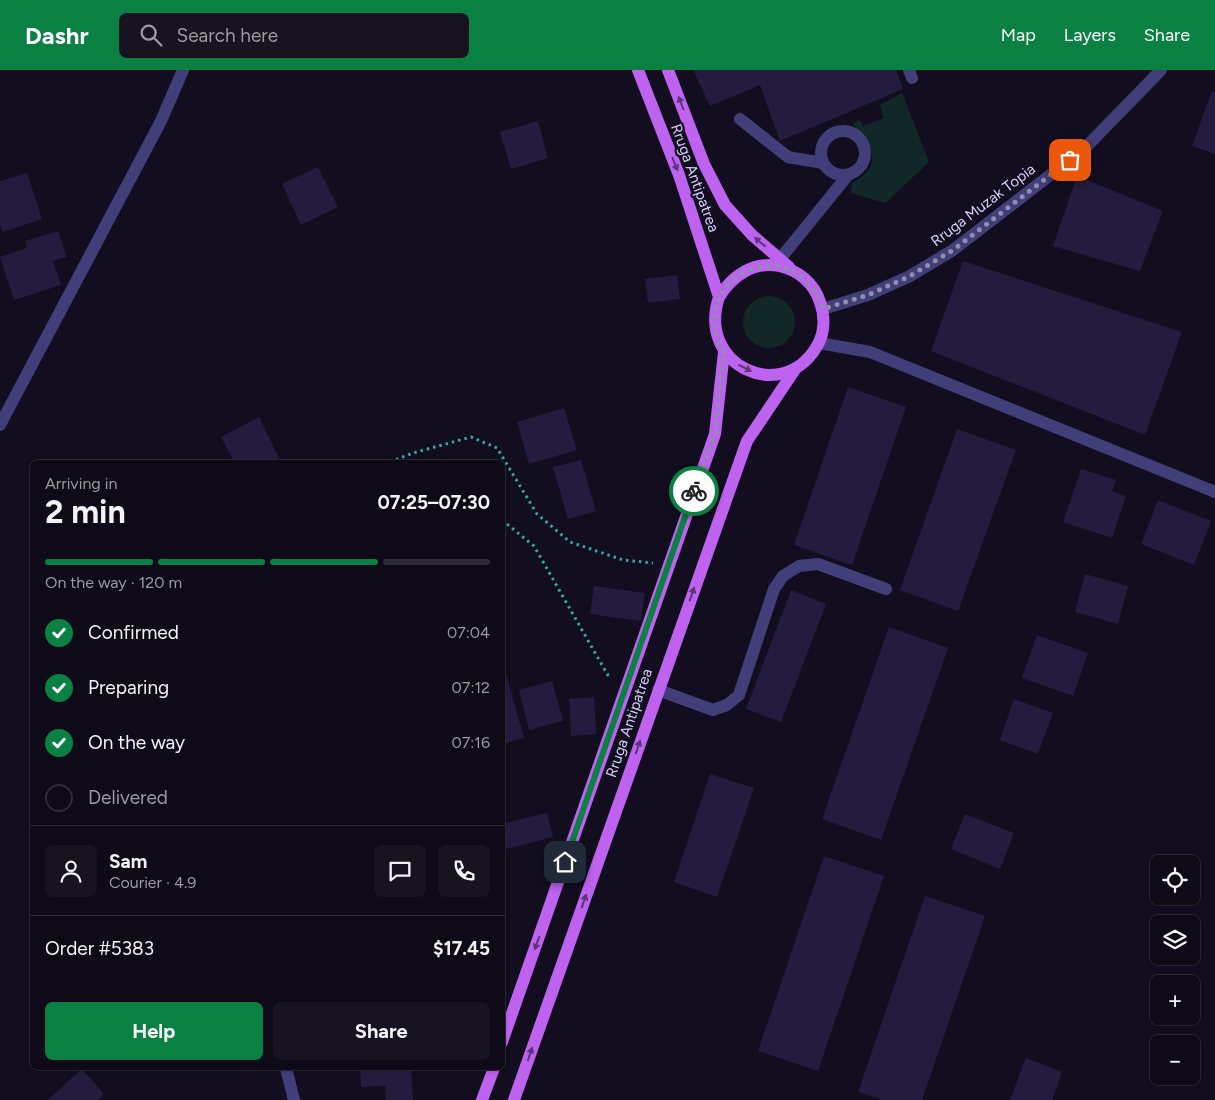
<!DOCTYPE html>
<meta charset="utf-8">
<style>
:root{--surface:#0e0a17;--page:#171320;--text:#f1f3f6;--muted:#9b9aa1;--line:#2e2b36;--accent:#0b8043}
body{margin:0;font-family:Figtree,sans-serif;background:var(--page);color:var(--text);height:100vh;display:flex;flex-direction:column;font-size:19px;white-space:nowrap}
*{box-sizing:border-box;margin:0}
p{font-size:16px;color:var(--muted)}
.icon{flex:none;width:28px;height:28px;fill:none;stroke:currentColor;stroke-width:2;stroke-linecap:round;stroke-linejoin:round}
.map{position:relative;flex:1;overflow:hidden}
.details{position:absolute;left:30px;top:390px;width:475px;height:610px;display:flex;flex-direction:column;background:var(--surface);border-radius:8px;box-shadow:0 1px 4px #0004,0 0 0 1px var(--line)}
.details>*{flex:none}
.controls{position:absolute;left:1150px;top:785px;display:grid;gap:10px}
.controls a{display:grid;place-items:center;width:50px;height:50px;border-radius:8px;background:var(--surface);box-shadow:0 1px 4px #0004,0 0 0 1px var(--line);font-size:25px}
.pin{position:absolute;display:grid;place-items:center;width:42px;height:42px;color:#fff;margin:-21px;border-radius:10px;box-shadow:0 2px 8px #0006}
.courier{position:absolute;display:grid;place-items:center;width:50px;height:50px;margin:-25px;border:4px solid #0b8043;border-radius:50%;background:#fff;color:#222;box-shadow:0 1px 6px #0007}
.summary em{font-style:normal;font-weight:700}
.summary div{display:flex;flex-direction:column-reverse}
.summary{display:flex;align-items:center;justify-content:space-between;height:85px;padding:0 15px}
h1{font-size:32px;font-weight:700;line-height:38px}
.bar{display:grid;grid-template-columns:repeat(4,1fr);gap:8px 5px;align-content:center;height:60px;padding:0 15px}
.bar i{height:6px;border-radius:4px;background:var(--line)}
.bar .active{background:var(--accent)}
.bar p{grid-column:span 4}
.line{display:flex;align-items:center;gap:12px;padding:0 15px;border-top:1px solid var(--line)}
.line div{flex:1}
.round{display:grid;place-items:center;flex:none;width:52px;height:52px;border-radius:8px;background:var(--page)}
ol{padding:0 15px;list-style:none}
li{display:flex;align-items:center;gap:15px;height:55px}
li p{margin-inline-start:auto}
li .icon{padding:5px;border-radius:50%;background:var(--accent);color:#fff;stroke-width:4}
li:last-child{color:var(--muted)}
li i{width:28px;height:28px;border:2px solid var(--line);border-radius:50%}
.cta{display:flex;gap:10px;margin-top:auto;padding:10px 15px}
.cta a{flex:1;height:58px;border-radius:8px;background:var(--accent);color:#fff;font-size:20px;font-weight:700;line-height:58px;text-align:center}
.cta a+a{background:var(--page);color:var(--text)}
header{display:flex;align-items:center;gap:30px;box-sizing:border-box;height:70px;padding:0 25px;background:var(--accent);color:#fff}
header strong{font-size:24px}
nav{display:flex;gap:28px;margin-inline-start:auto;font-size:18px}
.search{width:350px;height:45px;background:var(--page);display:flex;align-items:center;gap:12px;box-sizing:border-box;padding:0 18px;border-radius:8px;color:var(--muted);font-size:19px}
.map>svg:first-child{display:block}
</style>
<header>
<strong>Dashr</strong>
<div class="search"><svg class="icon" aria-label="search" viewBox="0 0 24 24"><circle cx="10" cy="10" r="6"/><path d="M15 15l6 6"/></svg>Search here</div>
<nav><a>Map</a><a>Layers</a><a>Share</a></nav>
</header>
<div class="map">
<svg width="1215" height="1030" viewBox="0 0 1215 1030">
<rect width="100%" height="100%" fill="#120e1f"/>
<g fill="#122828">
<path d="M902,23L929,92L885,133L851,123L852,113C875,100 878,87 863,65C860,60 856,59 853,54L859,50L863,56L884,48L880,35Z"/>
<circle cx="769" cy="252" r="26"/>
</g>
<g fill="#241c3e">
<polygon points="693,0 896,0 903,19 780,71 760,15 710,36"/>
<polygon points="1212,21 1215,22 1215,84 1192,76"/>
<polygon points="538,51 548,88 511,99 500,62"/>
<polygon points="318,97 338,137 301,155 282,114"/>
<polygon points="27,103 42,149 3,162 0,154 0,111"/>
<polygon points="1077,106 1163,141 1140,201 1053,176"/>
<polygon points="58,161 67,187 53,191 61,215 14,230 0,187 27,178 25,171"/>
<polygon points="963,191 1182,262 1145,365 931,281"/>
<polygon points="677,205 680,229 648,233 645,209"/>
<polygon points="848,317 906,337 852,495 794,475"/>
<polygon points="564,338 577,380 529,394 517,352"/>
<polygon points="259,347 279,388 270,392 234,392 221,367"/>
<polygon points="957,359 1016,380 958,541 900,520"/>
<polygon points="581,390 596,441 568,449 553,397"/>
<polygon points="1081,399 1116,410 1112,421 1126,426 1112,468 1063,452"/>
<polygon points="1158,430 1211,451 1194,495 1141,474"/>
<polygon points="1085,504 1128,516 1118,554 1075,542"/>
<polygon points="594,516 645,523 641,551 590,544"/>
<polygon points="791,520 826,534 781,652 746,639"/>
<polygon points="889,557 948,578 881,770 822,749"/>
<polygon points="1037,565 1088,583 1073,626 1022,608"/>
<polygon points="502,590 524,668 502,674"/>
<polygon points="552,611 563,651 529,660 519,620"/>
<polygon points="594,627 596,664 571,666 569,629"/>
<polygon points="1014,629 1053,643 1038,684 1000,670"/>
<polygon points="710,704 754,718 717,827 674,812"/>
<polygon points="547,743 553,767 502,780 502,754"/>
<polygon points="965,744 1014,763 1000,799 951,779"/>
<polygon points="824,786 884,806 818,1001 758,981"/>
<polygon points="925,826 985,846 922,1030 883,1030 858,1022"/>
<polygon points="1026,988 1062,1002 1052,1030 1010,1030"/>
<polygon points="360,998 411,998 413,1030 386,1030 385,1016 361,1017"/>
<polygon points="82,999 104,1024 97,1030 48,1030"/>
</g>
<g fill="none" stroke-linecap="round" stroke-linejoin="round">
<g stroke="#39a6a2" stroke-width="3" stroke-dasharray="2.5 4" stroke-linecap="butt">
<polyline points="390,392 413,383 471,367 497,378 537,444 570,472 623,490 653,493"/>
<polyline points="502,450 534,476 610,609"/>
</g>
<g stroke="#423e79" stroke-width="12">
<polyline points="909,0 912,8"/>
<polyline points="740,49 788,87 823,93"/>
<circle cx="843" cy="83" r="22"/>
<polyline points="780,189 848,105"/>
<polyline points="823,239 868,225 910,206 953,180 1084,79 1161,0"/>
<polyline points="819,273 870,282 1215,422"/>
<polyline points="0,355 161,51 183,0"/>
<polyline points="658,620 713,640 727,635 739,625 774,519 783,506 799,496 818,494 886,519"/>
<polyline points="286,998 294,1030"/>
</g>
<g stroke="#be62f0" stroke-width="12">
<path d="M638,0L679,105L719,227C696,296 783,335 817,276C825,263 825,246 820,232C814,213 798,200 779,196C753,191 732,206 719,227"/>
<polyline points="668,0 704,94 725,135 752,165 789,197"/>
<polyline points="502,972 715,364 724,282"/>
<polyline points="482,1030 494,998"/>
<polyline points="514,1030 747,371 796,298"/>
</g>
</g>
<defs><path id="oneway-solid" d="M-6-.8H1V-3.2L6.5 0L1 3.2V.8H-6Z" transform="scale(1.25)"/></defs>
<g fill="#5f347d">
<use href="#oneway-solid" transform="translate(681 33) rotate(-111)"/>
<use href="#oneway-solid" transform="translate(675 94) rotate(68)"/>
<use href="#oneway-solid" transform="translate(760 172) rotate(-140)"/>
<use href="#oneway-solid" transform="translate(745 298) rotate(27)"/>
<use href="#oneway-solid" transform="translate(692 524) rotate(-71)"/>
<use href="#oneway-solid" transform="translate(638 677) rotate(-71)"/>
<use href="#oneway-solid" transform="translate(584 831) rotate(-71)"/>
<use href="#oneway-solid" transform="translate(537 873) rotate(109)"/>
<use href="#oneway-solid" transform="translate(530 984) rotate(-71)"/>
</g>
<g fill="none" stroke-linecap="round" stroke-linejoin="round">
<path stroke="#918dad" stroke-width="5" stroke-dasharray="0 9" d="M694,421L715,364L724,282C681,207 796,155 823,239L868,225L910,206L953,180L1070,90"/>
<polyline stroke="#0b8043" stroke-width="6" points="565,792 694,421"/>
</g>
<g text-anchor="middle" stroke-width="4.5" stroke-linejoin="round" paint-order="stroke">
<g font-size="15" fill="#d6d1fa" stroke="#120e1f">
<text transform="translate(695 108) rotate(70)" y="5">Rruga Antipatrea</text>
<text transform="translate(983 135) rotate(-37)" y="5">Rruga Muzak Topia</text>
<text transform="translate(629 653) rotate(-71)" y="5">Rruga Antipatrea</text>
</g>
</g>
</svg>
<div class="controls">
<a><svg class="icon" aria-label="locate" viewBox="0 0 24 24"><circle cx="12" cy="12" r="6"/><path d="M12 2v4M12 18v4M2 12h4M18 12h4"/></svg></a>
<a><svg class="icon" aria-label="layers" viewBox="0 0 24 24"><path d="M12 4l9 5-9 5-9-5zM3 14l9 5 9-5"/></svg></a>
<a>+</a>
<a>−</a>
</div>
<div class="pin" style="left:1070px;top:90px;background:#ea580c"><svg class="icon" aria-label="bag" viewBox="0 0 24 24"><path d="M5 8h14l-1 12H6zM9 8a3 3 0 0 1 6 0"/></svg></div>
<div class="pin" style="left:565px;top:792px;background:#1f2937"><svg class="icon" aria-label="home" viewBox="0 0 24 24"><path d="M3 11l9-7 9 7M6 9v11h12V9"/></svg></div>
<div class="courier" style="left:694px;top:421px"><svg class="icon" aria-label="bike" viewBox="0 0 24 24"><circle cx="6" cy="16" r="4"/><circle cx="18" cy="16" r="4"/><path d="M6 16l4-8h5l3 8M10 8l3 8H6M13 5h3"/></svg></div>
<section class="details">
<div class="summary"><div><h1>2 min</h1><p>Arriving in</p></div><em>07:25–07:30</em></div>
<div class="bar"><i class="active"></i><i class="active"></i><i class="active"></i><i></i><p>On the way · 120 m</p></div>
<ol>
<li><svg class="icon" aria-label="check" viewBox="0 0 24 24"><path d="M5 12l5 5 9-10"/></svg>Confirmed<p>07:04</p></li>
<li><svg class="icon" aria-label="check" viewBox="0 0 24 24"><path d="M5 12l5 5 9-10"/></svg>Preparing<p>07:12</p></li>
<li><svg class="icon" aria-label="check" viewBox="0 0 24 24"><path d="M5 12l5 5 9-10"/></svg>On the way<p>07:16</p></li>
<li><i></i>Delivered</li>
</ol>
<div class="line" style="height:90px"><a class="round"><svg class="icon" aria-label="person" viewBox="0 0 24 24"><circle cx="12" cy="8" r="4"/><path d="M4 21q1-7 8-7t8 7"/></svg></a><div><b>Sam</b><p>Courier · 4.9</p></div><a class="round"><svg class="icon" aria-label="chat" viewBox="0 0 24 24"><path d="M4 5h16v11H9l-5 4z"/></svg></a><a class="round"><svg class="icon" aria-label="phone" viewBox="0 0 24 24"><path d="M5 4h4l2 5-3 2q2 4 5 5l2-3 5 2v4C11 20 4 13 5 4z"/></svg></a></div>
<div class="line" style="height:65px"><div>Order #5383</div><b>$17.45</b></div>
<div class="cta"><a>Help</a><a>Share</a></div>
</section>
</div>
